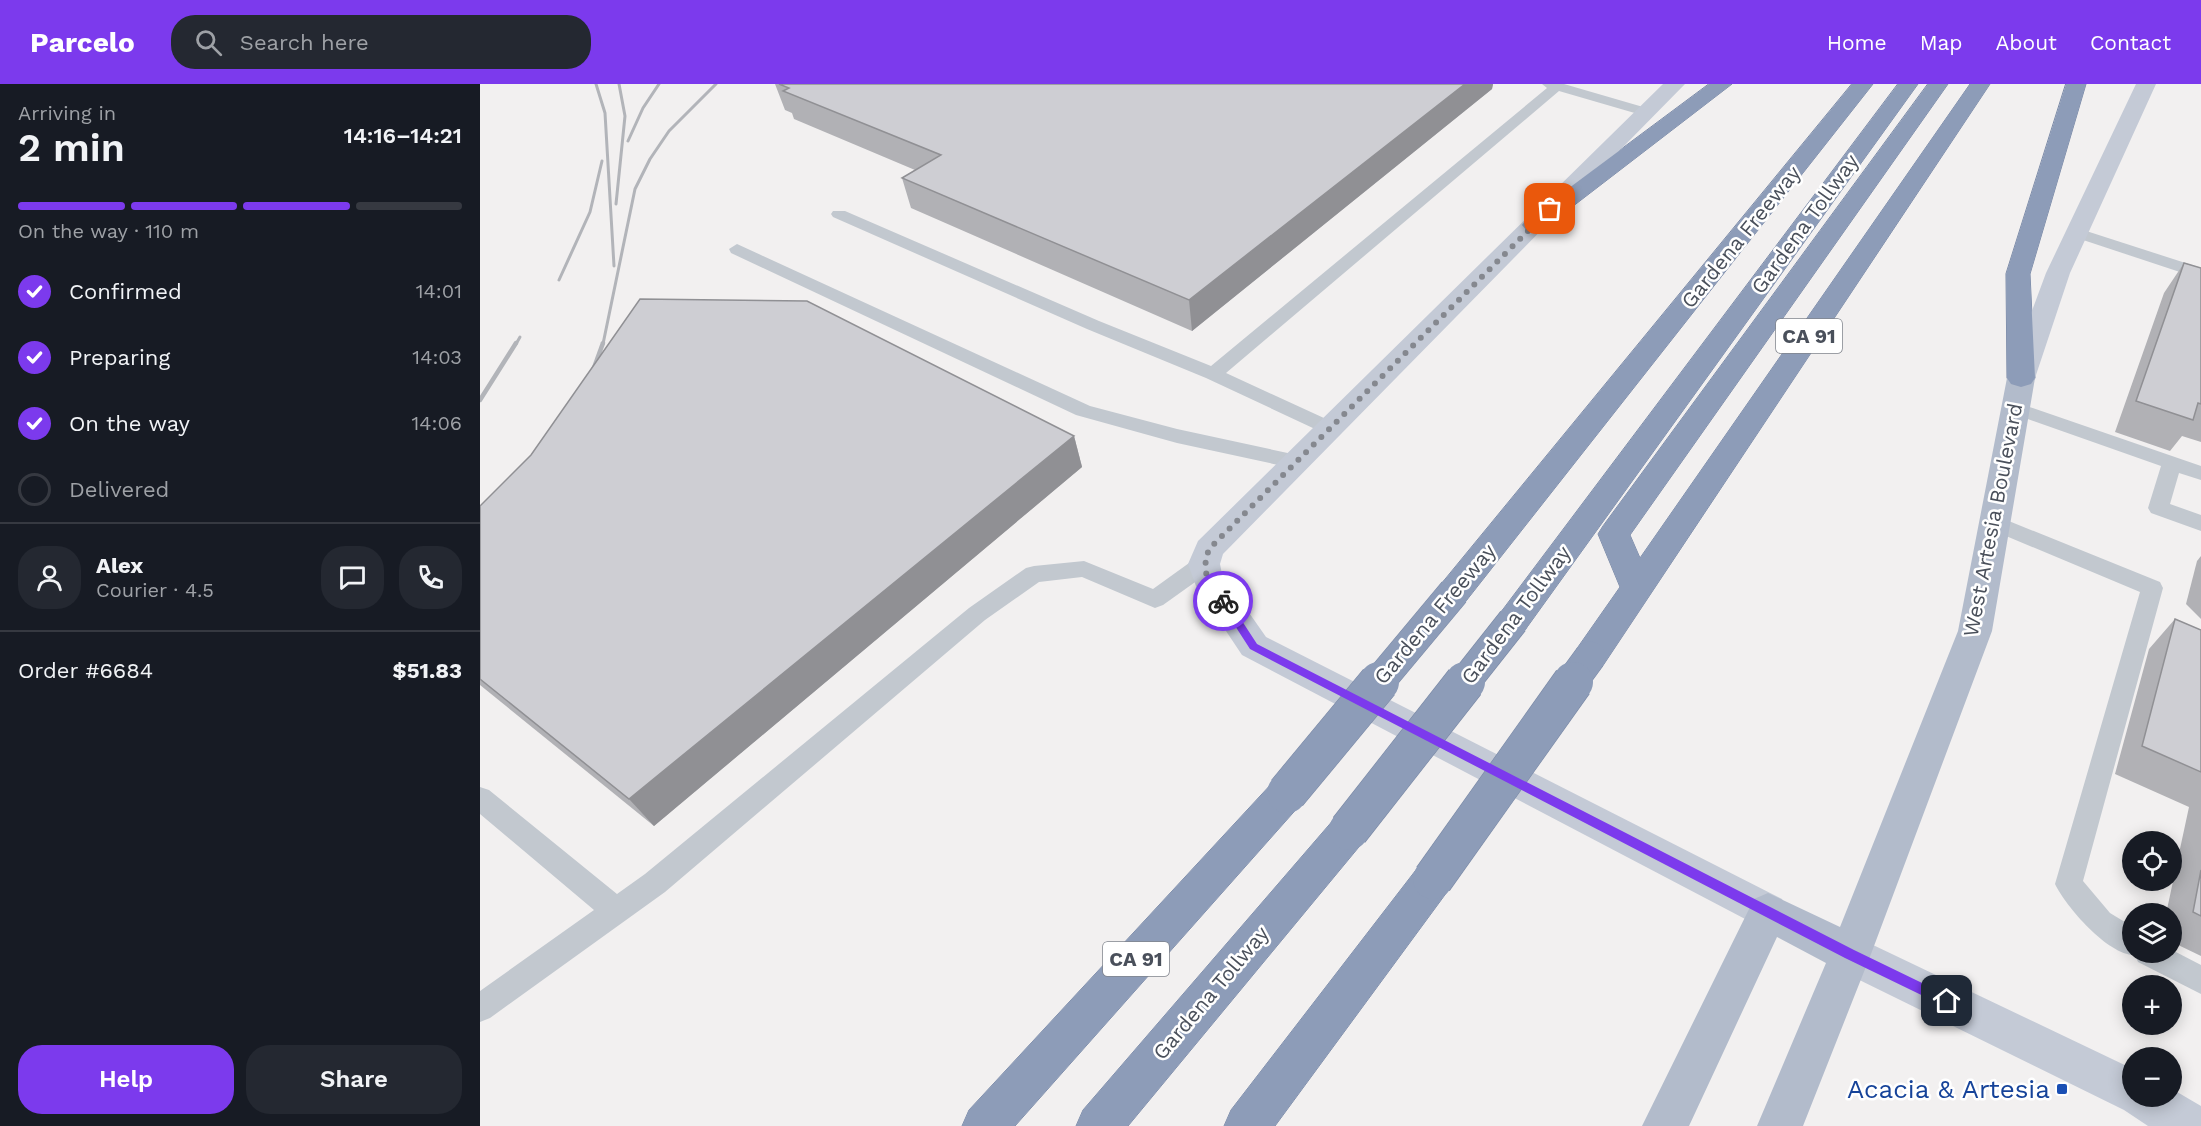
<!DOCTYPE html>
<meta charset="utf-8">
<style>
:root{--surface:#171b24;--page:#242831;--text:#f1f3f6;--muted:#9ea1a6;--line:#363941;--accent:#7c3aed}
body{margin:0;font-family:"Work Sans",sans-serif;background:var(--page);color:var(--text);height:100vh;display:flex;flex-direction:column;font-size:22px;white-space:nowrap}
*{box-sizing:border-box;margin:0}
p{font-size:20px;color:var(--muted)}
.icon{flex:none;width:33px;height:33px;fill:none;stroke:currentColor;stroke-width:2;stroke-linecap:round;stroke-linejoin:round}
.map{position:relative;flex:1;overflow:hidden}
.panel{display:flex;flex-direction:column;background:var(--surface);width:480px}
.panel>*{flex:none}
.fabs{position:absolute;left:1642px;top:747px;display:grid;gap:12px}
.fabs a{display:grid;place-items:center;width:60px;height:60px;border-radius:50%;background:var(--surface);box-shadow:0 3px 15px #0003;font-size:30px}
.pin{position:absolute;display:grid;place-items:center;width:51px;height:51px;color:#fff;margin:-26px;border-radius:12px;box-shadow:0 3px 9px #0006}
.courier{position:absolute;display:grid;place-items:center;width:60px;height:60px;margin:-30px;border:4px solid #7c3aed;border-radius:50%;background:#fff;color:#222;box-shadow:0 2px 8px #0007}
.headline em{font-style:normal;font-weight:600}
.headline div{display:flex;flex-direction:column-reverse}
.headline{display:flex;align-items:center;justify-content:space-between;height:102px;padding:0 18px}
h1{font-size:39px;font-weight:600;line-height:45px}
.bar{display:grid;grid-template-columns:repeat(4,1fr);gap:9px 6px;align-content:center;height:72px;padding:0 18px}
.bar i{height:8px;border-radius:4px;background:var(--line)}
.bar .selected{background:var(--accent)}
.bar p{grid-column:span 4}
.line{display:flex;align-items:center;gap:15px;padding:0 18px;border-top:2px solid var(--line)}
.line div{flex:1}
.round{display:grid;place-items:center;flex:none;width:63px;height:63px;border-radius:24px;background:var(--page)}
ol{padding:0 18px;list-style:none}
li{display:flex;align-items:center;gap:18px;height:66px}
li p{margin-inline-start:auto}
li .icon{padding:6px;border-radius:50%;background:var(--accent);color:#fff;stroke-width:4}
li:last-child{color:var(--muted)}
li i{width:33px;height:33px;border:3px solid var(--line);border-radius:50%}
.action{display:flex;gap:12px;margin-top:auto;padding:12px 18px}
.action a{flex:1;height:69px;border-radius:24px;background:var(--accent);color:#fff;font-size:24px;font-weight:600;line-height:69px;text-align:center}
.action a+a{background:var(--page);color:var(--text)}
header{display:flex;align-items:center;gap:36px;box-sizing:border-box;height:84px;padding:0 30px;background:var(--accent);color:#fff}
header strong{font-size:28px}
nav{display:flex;gap:33px;margin-inline-start:auto;font-size:21px}
.search{width:420px;height:54px;background:var(--page);display:flex;align-items:center;gap:15px;box-sizing:border-box;padding:0 21px;border-radius:24px;color:var(--muted);font-size:22px}
main{display:flex;flex:1;min-height:0}
.map>svg:first-child{display:block}
</style>
<header>
<strong>Parcelo</strong>
<div class="search"><svg class="icon" aria-label="search" viewBox="0 0 24 24"><circle cx="10" cy="10" r="6"/><path d="M15 15l6 6"/></svg>Search here</div>
<nav><a>Home</a><a>Map</a><a>About</a><a>Contact</a></nav>
</header>
<main>
<section class="panel">
<div class="headline"><div><h1>2 min</h1><p>Arriving in</p></div><em>14:16–14:21</em></div>
<div class="bar"><i class="selected"></i><i class="selected"></i><i class="selected"></i><i></i><p>On the way · 110 m</p></div>
<ol>
<li><svg class="icon" aria-label="check" viewBox="0 0 24 24"><path d="M5 12l5 5 9-10"/></svg>Confirmed<p>14:01</p></li>
<li><svg class="icon" aria-label="check" viewBox="0 0 24 24"><path d="M5 12l5 5 9-10"/></svg>Preparing<p>14:03</p></li>
<li><svg class="icon" aria-label="check" viewBox="0 0 24 24"><path d="M5 12l5 5 9-10"/></svg>On the way<p>14:06</p></li>
<li><i></i>Delivered</li>
</ol>
<div class="line" style="height:108px"><a class="round"><svg class="icon" aria-label="person" viewBox="0 0 24 24"><circle cx="12" cy="8" r="4"/><path d="M4 21q1-7 8-7t8 7"/></svg></a><div><b>Alex</b><p>Courier · 4.5</p></div><a class="round"><svg class="icon" aria-label="chat" viewBox="0 0 24 24"><path d="M4 5h16v11H9l-5 4z"/></svg></a><a class="round"><svg class="icon" aria-label="phone" viewBox="0 0 24 24"><path d="M5 4h4l2 5-3 2q2 4 5 5l2-3 5 2v4C11 20 4 13 5 4z"/></svg></a></div>
<div class="line" style="height:78px"><div>Order #6684</div><b>$51.83</b></div>
<div class="action"><a>Help</a><a>Share</a></div>
</section>
<div class="map">
<svg width="1721" height="1042" viewBox="0 0 1721 1042">
<rect width="100%" height="100%" fill="#f2f0f0"/>
<g fill="none" stroke-linecap="round" stroke-linejoin="round">
<g stroke="#7887a4" stroke-width="1">
<g id="highway">
<polygon points="1229,0 1252,0 1062,146 1054,148 1046,146 1042,141 1046,136"/>
<polygon points="1372,0 1393,0 986,517 974,520 962,517 958,508 962,499"/>
<polygon points="1418,0 1438,0 1045,546 1033,550 1021,546 1016,537 1021,528"/>
<polygon points="1448,0 1468,0 1150,451 1160,474 1490,0 1510,0 1122,583 1110,587 1098,583 1093,573 1098,563 1140,503 1118,450 1123,442"/>
<polygon points="1586,0 1606,0 1550,190 1555,294 1551,300 1541,303 1531,300 1527,294 1526,190"/>
<polygon points="807,693 820,697 826,709 820,721 535,1042 482,1042 489,1026 794,697"/>
<polygon points="869,729 883,734 888,746 883,758 648,1042 596,1042 603,1026 855,734"/>
<polygon points="953,777 967,782 973,795 967,808 795,1042 744,1042 751,1026 939,782"/>
</g>
</g>
<g fill="#c2c8cf" fill-rule="evenodd">
<polygon points="1062,0 1084,0 1170,25 1172,28 1165,32 1079,7 746,289 857,340 860,345 857,350 850,352 726,294 607,245 353,133 351,130 353,127 365,127 619,237 731,282 1067,4"/>
<polygon points="1597,144 1721,184 1721,195 1591,152 1589,149 1591,146"/>
<polygon points="257,160 610,322 697,345 817,371 824,373 827,378 824,383 817,385 697,359 596,331 251,169 249,165"/>
<polygon points="1535,318 1721,382 1721,396 1699,389 1690,420 1721,431 1721,447 1671,429 1668,424 1681,382 1528,328 1525,324 1528,320"/>
<path d="M1514,431L1680,498L1683,504L1603,797L1630,829L1653,843V868H1692V866L1721,881V910L1658,878L1655,871C1629,872 1586,823 1575,800L1660,508L1507,444L1503,439L1507,434Z"/>
<polygon points="724,472 732,474 735,480 732,486 683,521 675,524 602,493 559,498 505,536 185,808 10,934 0,938 0,907 114,826 0,730 0,703 9,706 137,810 165,790 489,524 546,484 554,482 604,477 673,505 716,474"/>
</g>
<g fill="#c4cad6" fill-rule="evenodd">
<polygon points="1183,0 1205,0 743,470 740,480 742,490 786,553 1302,815 1308,828 1302,841 1288,847 762,571 716,502 708,480 718,457"/>
<polygon points="1656,0 1676,0 1590,189 1555,294 1551,300 1541,303 1531,300 1527,294 1566,189"/>
<polygon points="1370,850 1653,985 1653,1012 1692,1012 1692,1005 1721,1022 1721,1042 1668,1042 1644,1026 1355,884 1349,870 1355,856"/>
</g>
<polygon fill="#b2bbcb" fill-rule="evenodd" points="1541,285 1551,288 1555,294 1512,547 1391,870 1323,1042 1277,1042 1346,879 1297,853 1209,1042 1162,1042 1274,815 1288,809 1360,843 1478,547 1527,294 1531,288"/>
<use href="#highway" fill="#8d9cb8" fill-rule="evenodd"/>
<g stroke="#b2b4b9" stroke-width="3">
<polyline points="116,0 125,29 134,182"/>
<polyline points="148,57 163,24 179,0"/>
<polyline points="136,120 145,32 139,0"/>
<polyline points="79,196 110,128 122,77"/>
<polyline points="36,260 40,253"/>
<polyline points="123,260 155,105 170,75 189,47 236,0"/>
</g>
<g stroke="#b2b4b9" stroke-width="4.5">
<polyline points="111,292 123,259"/>
<polyline points="0,316 36,259"/>
</g>
<g stroke="#7887a4" stroke-width="32" stroke-linecap="butt">
<g id="highway-bridge-far1">
<polyline points="898,599 974,508"/>
<polyline points="984,599 1033,537"/>
<polyline points="1091,599 1110,573"/>
</g>
</g>
<g stroke="#7887a4" stroke-width="41" stroke-linecap="butt">
<g id="highway-bridge">
<polyline points="807,709 899,598"/>
<polyline points="869,746 985,598"/>
<polyline points="953,795 1093,598"/>
</g>
</g>
<use href="#highway-bridge-far1" stroke="#8d9cb8" stroke-width="31"/>
<use href="#highway-bridge" stroke="#8d9cb8" stroke-width="40"/>
</g>
<g fill="#b1b1b5">
<polygon points="295,0 1013,0 1012,5 712,247 431,124 422,94 435,86 314,35 312,29 305,26"/>
<polygon points="1704,179 1721,184 1721,358 1702,352 1690,367 1635,348 1684,209"/>
<polygon points="594,352 602,383 174,742 0,601 0,422"/>
<polygon points="1721,472 1721,535 1706,520 1717,477"/>
<polygon points="1695,535 1721,546 1721,872 1692,858 1692,830 1686,830 1709,723 1635,690 1669,565"/>
</g>
<g fill="#909094">
<polygon points="985,0 1013,0 1012,5 712,247 709,216"/>
<polygon points="594,352 602,383 174,742 149,715"/>
</g>
<g fill="#ceced3" stroke="#909094" stroke-width="1.5">
<polygon points="299,0 985,0 709,216 422,94 461,71 303,7 309,4"/>
<polygon points="1704,179 1721,184 1721,320 1718,319 1713,336 1656,317"/>
<polygon points="160,215 327,217 594,352 149,715 0,595 0,422 51,371"/>
<polygon points="1695,535 1721,546 1721,688 1662,662"/>
<polygon points="1721,786 1721,832 1713,828"/>
</g>
<polygon fill="#7c3aed" points="743,513 747,514 777,560 1374,866 1471,913 1473,917 1471,921 1467,923 1462,921 1365,874 770,565 739,517"/>
<g fill="none" stroke-linecap="round" stroke-linejoin="round">
<path stroke="#85888f" stroke-width="6" stroke-dasharray="0 10.8" d="M743,517C729,496 720,491 729,465L1070,125"/>
</g>
<rect fill="#1a4fb4" stroke="#fff" stroke-width="2" x="1576" y="999" width="12" height="12" rx="3"/>
<g text-anchor="middle" stroke-width="5" stroke-linejoin="round" paint-order="stroke">
<g fill="#fff" stroke="#80848c" stroke-width="1.5">
<rect x="1296" y="235" width="66" height="34" rx="4.5"/>
<rect x="623" y="858" width="66" height="34" rx="4.5"/>
</g>
<g font-size="20" font-weight="bold" fill="#4a505b">
<text x="1329" y="259">CA 91</text>
<text x="656" y="882">CA 91</text>
</g>
<g font-size="21" fill="#4a505b" stroke="#fff">
<text transform="translate(1325 140) rotate(-54)" y="7">Gardena Tollway</text>
<text transform="translate(1261 153) rotate(-51)" y="7">Gardena Freeway</text>
<text transform="translate(1513 436) rotate(-79)" y="7">West Artesia Boulevard</text>
<text transform="translate(955 530) rotate(-50)" y="7">Gardena Freeway</text>
<text transform="translate(1036 531) rotate(-53)" y="7">Gardena Tollway</text>
<text transform="translate(731 909) rotate(-50)" y="7">Gardena Tollway</text>
</g>
<g font-size="26" fill="#164399" stroke="#fff" text-anchor="end">
<text x="1570" y="1014">Acacia &amp; Artesia</text>
</g>
</g>
</svg>
<div class="fabs">
<a><svg class="icon" aria-label="locate" viewBox="0 0 24 24"><circle cx="12" cy="12" r="6"/><path d="M12 2v4M12 18v4M2 12h4M18 12h4"/></svg></a>
<a><svg class="icon" aria-label="layers" viewBox="0 0 24 24"><path d="M12 4l9 5-9 5-9-5zM3 14l9 5 9-5"/></svg></a>
<a>+</a>
<a>−</a>
</div>
<div class="pin" style="left:1070px;top:125px;background:#ea580c"><svg class="icon" aria-label="bag" viewBox="0 0 24 24"><path d="M5 8h14l-1 12H6zM9 8a3 3 0 0 1 6 0"/></svg></div>
<div class="pin" style="left:1467px;top:917px;background:#1f2937"><svg class="icon" aria-label="home" viewBox="0 0 24 24"><path d="M3 11l9-7 9 7M6 9v11h12V9"/></svg></div>
<div class="courier" style="left:743px;top:517px"><svg class="icon" aria-label="bike" viewBox="0 0 24 24"><circle cx="6" cy="16" r="4"/><circle cx="18" cy="16" r="4"/><path d="M6 16l4-8h5l3 8M10 8l3 8H6M13 5h3"/></svg></div>
</div>
</main>
